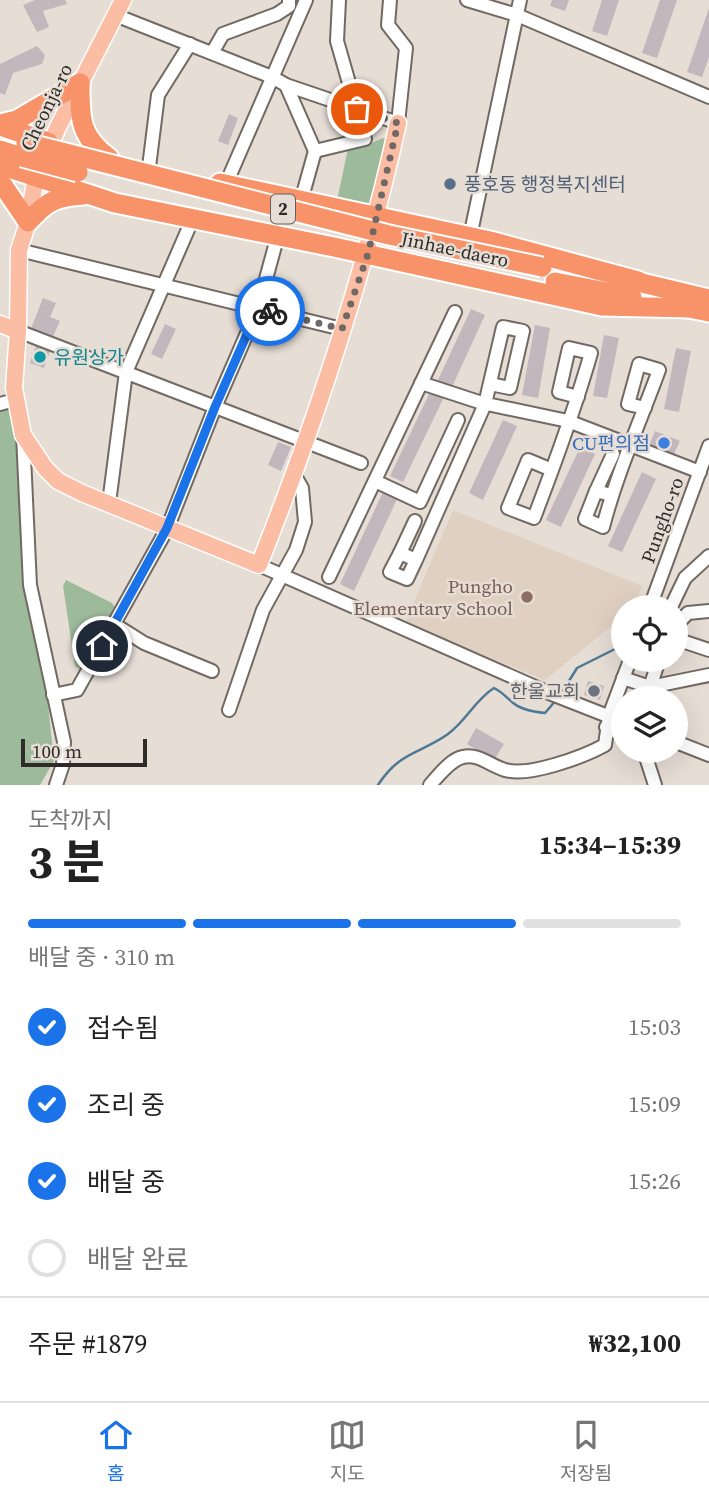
<!DOCTYPE html>
<html lang="ko">
<meta charset="utf-8">
<style>
:root{--surface:#fff;--page:#f6f6f6;--text:#222;--muted:#767676;--line:#e0e0e0;--accent:#1a73e8}
body{margin:0;font-family:"Source Serif 4","Noto Sans KR",serif;background:var(--page);color:var(--text);height:100vh;display:flex;flex-direction:column;font-size:26px;white-space:nowrap}
*{box-sizing:border-box;margin:0}
p{font-size:23px;color:var(--muted)}
.icon{flex:none;width:38px;height:38px;fill:none;stroke:currentColor;stroke-width:2;stroke-linecap:round;stroke-linejoin:round}
.map{position:relative;height:785px;overflow:hidden}
.panel{display:flex;flex-direction:column;background:var(--surface);flex:1}
.panel>*{flex:none}
.tools{position:absolute;left:611px;top:595px;display:grid;gap:14px}
.tools a{display:grid;place-items:center;width:77px;height:77px;border-radius:50%;background:var(--surface);box-shadow:0 7px 28px #0002;font-size:35px}
.scale{position:absolute;left:21px;bottom:18px;width:126px;box-sizing:border-box;padding-left:7px;border:4px solid #2e2b28;border-top:0;font-size:19px;line-height:24px;white-space:nowrap;color:#2e2b28;-webkit-text-stroke:5px #e6ddd5;paint-order:stroke}
.pin{position:absolute;display:grid;place-items:center;width:60px;height:60px;color:#fff;margin:-30px;border:4px solid #fff;border-radius:50%;box-shadow:0 2px 7px #0007}
.courier{position:absolute;display:grid;place-items:center;width:70px;height:70px;margin:-35px;border:5px solid #1a73e8;border-radius:50%;background:#fff;color:#222;box-shadow:0 2px 9px #0007}
.head em{font-style:normal;font-weight:700}
.head div{display:flex;flex-direction:column-reverse}
.head{display:flex;align-items:center;justify-content:space-between;height:119px;padding:0 28px}
h1{font-size:46px;font-weight:700;line-height:52px}
.bar{display:grid;grid-template-columns:repeat(4,1fr);gap:10px 7px;align-content:center;height:84px;padding:0 28px}
.bar i{height:9px;border-radius:5px;background:var(--line)}
.bar .current{background:var(--accent)}
.bar p{grid-column:span 4}
.line{display:flex;align-items:center;gap:18px;padding:0 28px;border-top:2px solid var(--line)}
.line div{flex:1}
ol{padding:0 28px;list-style:none}
li{display:flex;align-items:center;gap:21px;height:77px}
li p{margin-inline-start:auto}
li .icon{padding:7px;border-radius:50%;background:var(--accent);color:#fff;stroke-width:4}
li:last-child{color:var(--muted)}
li i{width:38px;height:38px;border:4px solid var(--line);border-radius:50%}
.dock{display:flex;justify-content:space-around;align-items:center;height:98px;border-top:2px solid var(--line);background:var(--surface);font-size:19px;color:var(--muted)}
.dock a{display:grid;justify-items:center;gap:4px}
.dock .current{color:var(--accent)}
.map>svg:first-child{display:block}
</style>
<div class="map">
<svg width="709" height="785" viewBox="0 0 709 785">
<rect width="100%" height="100%" fill="#e6ddd5"/>
<polygon fill="#dfd0c2" points="453,510 642,586 634,607 623,607 623,620 609,628 545,680 405,623"/>
<g fill="#9dba9b">
<polygon points="383,138 389,141 373,204 368,207 337,201 348,148 365,142 367,145"/>
<polygon points="16,404 54,761 40,785 0,785 0,408"/>
<polygon points="66,580 112,603 115,608 82,670 75,666 63,586"/>
</g>
<g fill="none" stroke-linecap="round" stroke-linejoin="round">
<g stroke="#4d7994" stroke-width="2.5">
<polyline points="561,694 577,668 623,645"/>
<path d="M378,785C400,751 420,754 448,734C466,721 475,700 494,688C502,692 505,696 512,702C521,710 534,712 545,713L557,699"/>
</g>
</g>
<g fill="#c1b7bd">
<polygon points="35,0 65,0 67,4 43,11 49,27 37,32 23,5"/>
<polygon points="552,0 569,0 565,11 550,6"/>
<polygon points="602,0 619,0 607,36 592,31"/>
<polygon points="660,0 677,0 657,58 642,53"/>
<polygon points="709,8 709,57 702,77 687,72"/>
<polygon points="37,46 45,55 42,64 13,73 5,95 0,93 0,64"/>
<polygon points="229,114 238,118 228,145 218,141"/>
<polygon points="43,298 56,303 50,317 60,321 52,339 30,331"/>
<polygon points="471,309 485,315 451,389 437,382"/>
<polygon points="165,324 176,329 162,359 151,354"/>
<polygon points="535,325 550,328 538,398 522,395"/>
<polygon points="604,335 619,338 607,398 593,396"/>
<polygon points="36,346 50,351 44,368 30,363"/>
<polygon points="676,348 691,351 679,412 664,409"/>
<polygon points="431,390 444,397 403,482 390,476"/>
<polygon points="503,420 517,426 483,500 469,493"/>
<polygon points="655,431 680,441 673,456 649,446"/>
<polygon points="278,442 291,447 281,471 268,465"/>
<polygon points="580,447 595,454 561,527 546,520"/>
<polygon points="642,472 656,479 622,552 608,546"/>
<polygon points="384,490 398,497 354,591 340,584"/>
<polygon points="588,681 604,686 600,700 584,695"/>
<polygon points="476,728 504,744 494,760 467,744"/>
</g>
<g fill="none" stroke-linecap="round" stroke-linejoin="round">
<g stroke="#716962" stroke-width="16">
<g id="minor">
<polyline points="467,0 517,15 709,97"/>
<polyline points="115,15 272,77 286,85 398,123 406,48 388,25 390,0"/>
<polyline points="212,53 223,34 277,14 289,6 289,0"/>
<polyline points="286,85 315,151"/>
<polyline points="149,167 158,95 190,44"/>
<polyline points="226,184 306,0"/>
<polyline points="301,201 315,151 365,139 337,41 339,0"/>
<polyline points="470,237 520,0"/>
<polyline points="19,250 342,329"/>
<polyline points="18,331 361,463"/>
<polyline points="421,383 482,403 568,421 700,472"/>
<polyline points="0,404 15,400"/>
<polyline points="23,435 30,585 64,742 63,764 56,785"/>
<path d="M552,470L528,460L508,508L534,518C555,463 575,409 591,353L569,348L559,392L578,397"/>
<polyline points="375,481 420,502 458,420"/>
<polyline points="596,491 613,454"/>
<path d="M611,495L596,491L585,519L603,527C617,473 640,422 659,370L639,364L628,404L645,408"/>
<polyline points="109,503 126,372 193,218"/>
<polyline points="400,553 415,521"/>
<polyline points="416,560 400,553 390,572 407,579 416,560 485,404 503,327 523,331 510,388 490,384"/>
<polyline points="259,565 549,693 623,722"/>
<polyline points="329,577 455,312"/>
<polyline points="650,607 709,446"/>
<polyline points="671,607 685,578 709,556"/>
<polyline points="114,624 144,643 212,671"/>
<polyline points="676,625 688,613 709,611"/>
<polyline points="676,639 709,650"/>
<polyline points="623,678 650,687 709,675"/>
<polyline points="650,687 659,660"/>
<polyline points="53,695 77,690 167,529 215,407 258,308 278,235"/>
<polyline points="229,710 263,610 296,550 305,522 302,488 295,476"/>
<polyline points="606,727 623,735"/>
<polyline points="676,742 709,755"/>
<polyline points="644,751 655,785"/>
<path d="M430,785C438,776 451,759 463,757C478,753 491,766 505,770C529,777 583,757 605,745L609,716L630,660"/>
</g>
</g>
<g stroke="#fff" stroke-width="19">
<g id="major">
<path d="M123,0L58,127L36,177L28,222L19,250L18,331L14,388L23,435L45,468L58,481L82,493L259,565C316,421 365,274 398,123"/>
<polyline points="0,324 18,331"/>
</g>
</g>
<g stroke="#fff" stroke-width="23">
<g id="highway">
<path d="M80,83C80,118 79,136 109,158"/>
<polyline points="0,124 17,120 80,83"/>
<polyline points="0,126 48,142"/>
<polyline points="0,150 22,157"/>
<polyline points="0,165 115,203 334,247 602,306 691,308"/>
<path d="M0,181L28,222C47,201 55,197 83,195"/>
<polyline points="220,183 490,241 638,281"/>
<polyline points="625,279 709,299"/>
<polyline points="555,282 632,297"/>
<polyline points="679,306 709,312"/>
</g>
</g>
<use href="#minor" stroke="#fff" stroke-width="12"/>
<use href="#major" stroke="#fbbea5" stroke-width="16"/>
<use href="#highway" stroke="#f89369" stroke-width="19"/>
<g stroke="#fff" stroke-width="23" stroke-linecap="butt">
<g id="highway-bridge">
<polyline points="26,143 389,235 542,267"/>
<polyline points="22,157 78,172"/>
</g>
</g>
<use href="#highway-bridge" stroke="#f89369" stroke-width="19"/>
</g>
<g fill="none" stroke-linecap="round" stroke-linejoin="round">
<polyline stroke="#6e6965" stroke-width="7" stroke-dasharray="0 12.6" points="270,311 342,329 368,254 398,123 357,109"/>
<polyline stroke="#1a73e8" stroke-width="9" points="102,646 167,528 215,407 258,309 270,311"/>
</g>
<circle fill="#5c6f8a" stroke="#e6ddd5" stroke-width="2.5" cx="450" cy="184" r="7"/>
<circle fill="#0f9aa8" stroke="#e6ddd5" stroke-width="2.5" cx="40" cy="357" r="7"/>
<circle fill="#3f7fe0" stroke="#e6ddd5" stroke-width="2.5" cx="664" cy="443" r="7"/>
<circle fill="#8d6e63" stroke="#e6ddd5" stroke-width="2.5" cx="527" cy="597" r="7"/>
<circle fill="#6b7280" stroke="#e6ddd5" stroke-width="2.5" cx="594" cy="691" r="7"/>
<g text-anchor="middle" stroke-width="5" stroke-linejoin="round" paint-order="stroke">
<rect fill="#e6ddd5" stroke="#65605c" stroke-width="2" x="271" y="194.5" width="24" height="29" rx="5"/>
<g font-size="18" font-weight="bold" fill="#2e2b28">
<text x="283" y="215">2</text>
</g>
<g font-size="19" fill="#2e2b28" stroke="#e6ddd5">
<text transform="translate(46 107) rotate(-64)" y="7">Cheonja-ro</text>
<text transform="translate(455 249) rotate(12)" y="7">Jinhae-daero</text>
<text transform="translate(662 520) rotate(-70)" y="7">Pungho-ro</text>
</g>
<g font-size="19" fill="#4e5e75" stroke="#e6ddd5" text-anchor="start">
<text x="464" y="191">풍호동 행정복지센터</text>
</g>
<g font-size="19" fill="#0d838f" stroke="#e6ddd5" text-anchor="start">
<text x="54" y="364">유원상가</text>
</g>
<g font-size="19" fill="#366cbe" stroke="#e6ddd5" text-anchor="end">
<text x="650" y="450">CU편의점</text>
</g>
<g font-size="19" fill="#785e54" stroke="#e6ddd5" text-anchor="end">
<text x="513" y="593">Pungho<tspan x="513" dy="22">Elementary School</tspan></text>
</g>
<g font-size="19" fill="#5b616d" stroke="#e6ddd5" text-anchor="end">
<text x="580" y="698">한울교회</text>
</g>
</g>
</svg>
<div class="tools">
<a><svg class="icon" aria-label="locate" viewBox="0 0 24 24"><circle cx="12" cy="12" r="6"/><path d="M12 2v4M12 18v4M2 12h4M18 12h4"/></svg></a>
<a><svg class="icon" aria-label="layers" viewBox="0 0 24 24"><path d="M12 4l9 5-9 5-9-5zM3 14l9 5 9-5"/></svg></a>
</div>
<div class="scale">100 m</div>
<div class="pin" style="left:357px;top:109px;background:#ea580c"><svg class="icon" aria-label="bag" viewBox="0 0 24 24"><path d="M5 8h14l-1 12H6zM9 8a3 3 0 0 1 6 0"/></svg></div>
<div class="pin" style="left:102px;top:646px;background:#1f2937"><svg class="icon" aria-label="home" viewBox="0 0 24 24"><path d="M3 11l9-7 9 7M6 9v11h12V9"/></svg></div>
<div class="courier" style="left:270px;top:311px"><svg class="icon" aria-label="bike" viewBox="0 0 24 24"><circle cx="6" cy="16" r="4"/><circle cx="18" cy="16" r="4"/><path d="M6 16l4-8h5l3 8M10 8l3 8H6M13 5h3"/></svg></div>
</div>
<section class="panel">
<div class="head"><div><h1>3 분</h1><p>도착까지</p></div><em>15:34–15:39</em></div>
<div class="bar"><i class="current"></i><i class="current"></i><i class="current"></i><i></i><p>배달 중 · 310 m</p></div>
<ol>
<li><svg class="icon" aria-label="check" viewBox="0 0 24 24"><path d="M5 12l5 5 9-10"/></svg>접수됨<p>15:03</p></li>
<li><svg class="icon" aria-label="check" viewBox="0 0 24 24"><path d="M5 12l5 5 9-10"/></svg>조리 중<p>15:09</p></li>
<li><svg class="icon" aria-label="check" viewBox="0 0 24 24"><path d="M5 12l5 5 9-10"/></svg>배달 중<p>15:26</p></li>
<li><i></i>배달 완료</li>
</ol>
<div class="line" style="height:91px"><div>주문 #1879</div><b>₩32,100</b></div>
</section>
<nav class="dock">
<a class="current"><svg class="icon" aria-label="home" viewBox="0 0 24 24"><path d="M3 11l9-7 9 7M6 9v11h12V9"/></svg>홈</a>
<a><svg class="icon" aria-label="map" viewBox="0 0 24 24"><path d="M3 6l6-2 6 2 6-2v14l-6 2-6-2-6 2zM9 4v14M15 6v14"/></svg>지도</a>
<a><svg class="icon" aria-label="saved" viewBox="0 0 24 24"><path d="M7 4h10v16l-5-4-5 4z"/></svg>저장됨</a>
</nav>
